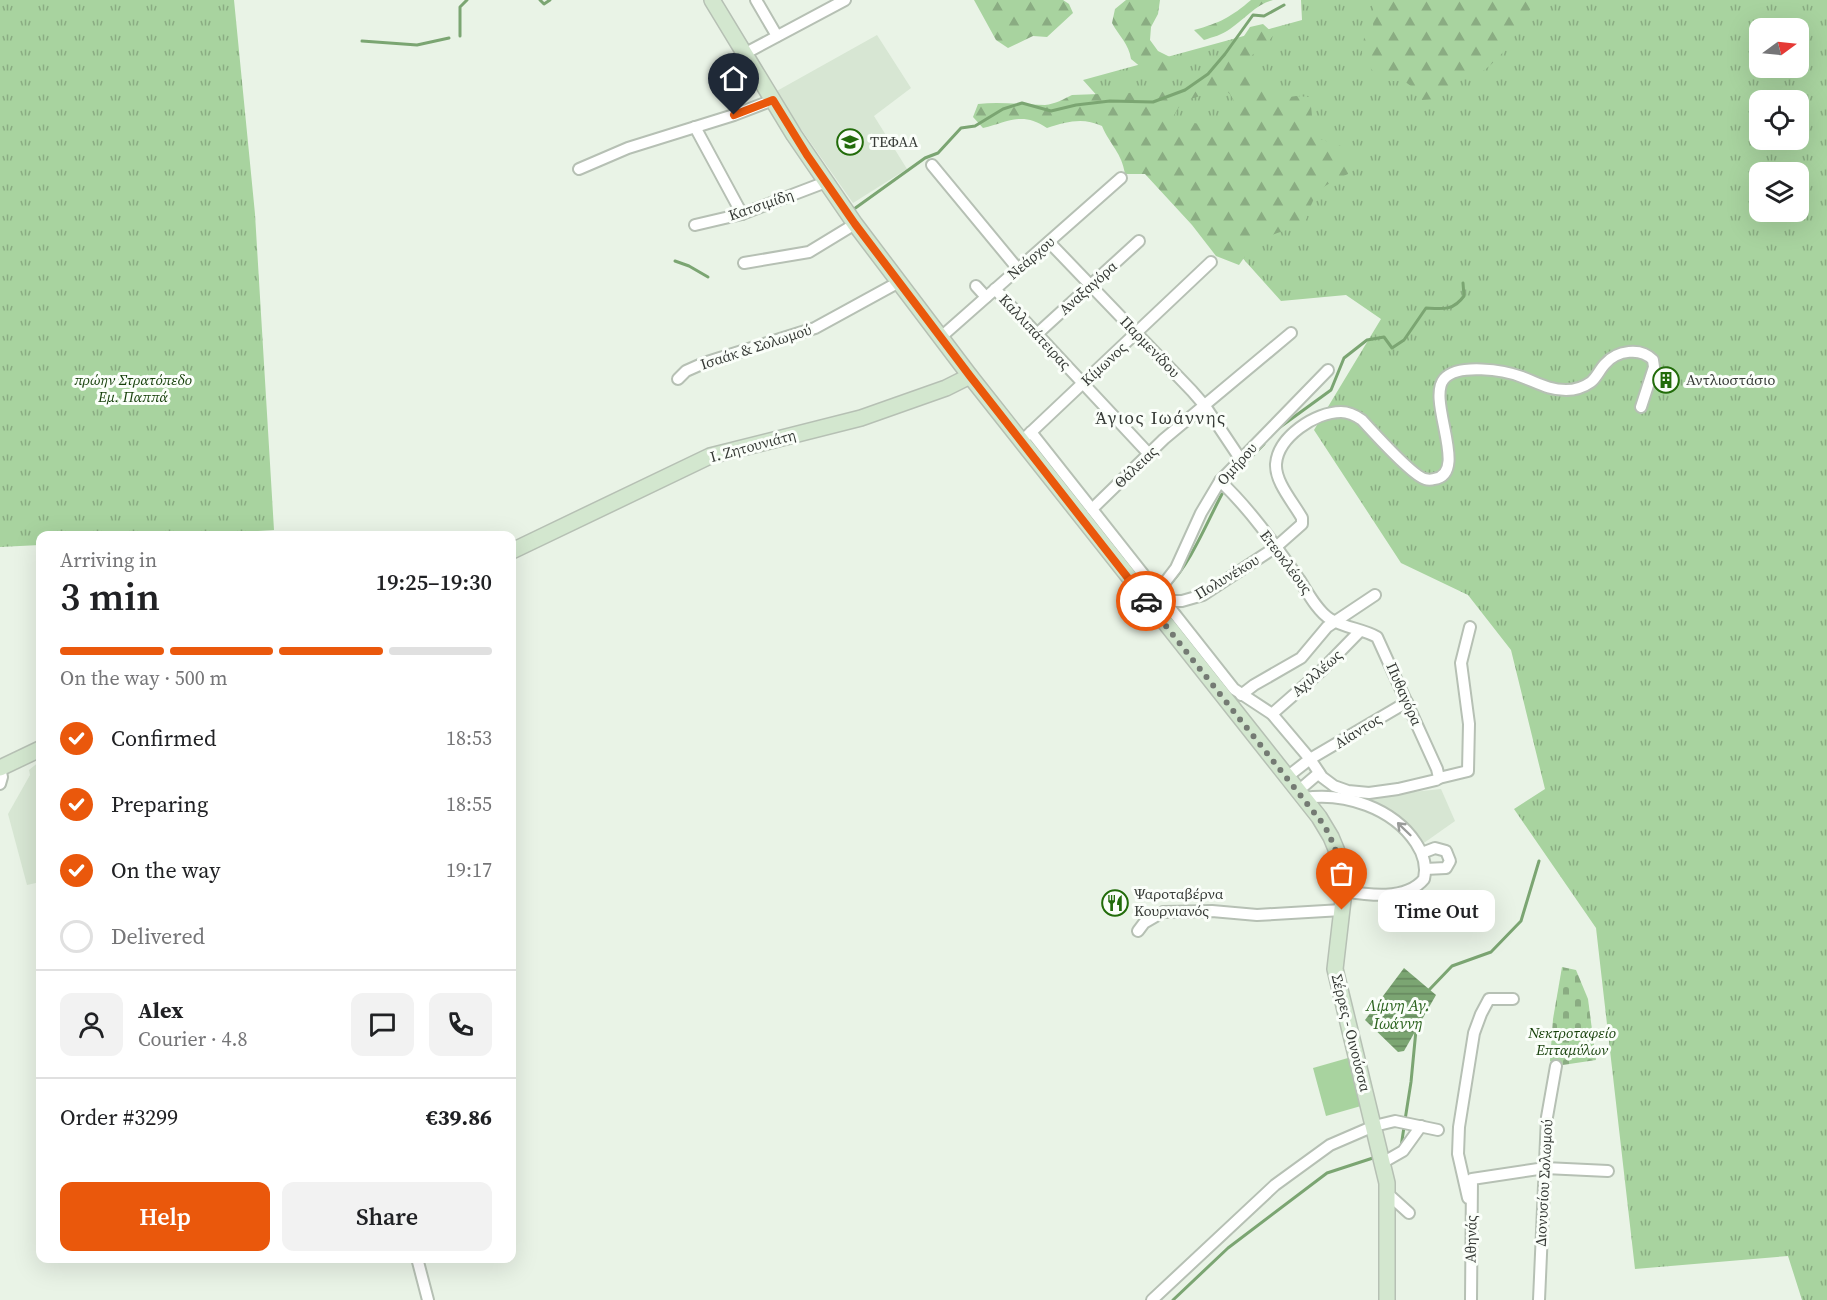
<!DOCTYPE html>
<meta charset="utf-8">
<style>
:root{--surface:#fff;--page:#f2f2f2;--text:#202124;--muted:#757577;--line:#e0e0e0;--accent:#ea580c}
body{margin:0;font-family:"Source Serif 4",serif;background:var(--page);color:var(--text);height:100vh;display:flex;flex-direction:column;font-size:22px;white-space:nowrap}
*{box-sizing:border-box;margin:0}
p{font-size:20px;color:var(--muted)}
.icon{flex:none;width:33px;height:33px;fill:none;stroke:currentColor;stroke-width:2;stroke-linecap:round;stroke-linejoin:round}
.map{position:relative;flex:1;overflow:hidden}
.drawer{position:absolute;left:36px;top:531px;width:480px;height:732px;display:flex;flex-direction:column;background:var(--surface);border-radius:12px;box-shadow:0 6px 24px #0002}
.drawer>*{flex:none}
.needle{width:39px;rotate:75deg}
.controls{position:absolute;left:1749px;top:18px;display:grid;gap:12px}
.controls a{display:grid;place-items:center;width:60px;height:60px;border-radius:12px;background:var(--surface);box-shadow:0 6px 24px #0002;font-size:30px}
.pin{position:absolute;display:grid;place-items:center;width:51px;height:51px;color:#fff;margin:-62px -26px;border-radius:50% 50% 50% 0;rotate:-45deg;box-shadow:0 0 6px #0007}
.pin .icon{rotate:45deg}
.courier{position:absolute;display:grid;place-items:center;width:60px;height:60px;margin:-30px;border:4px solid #ea580c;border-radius:50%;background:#fff;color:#222;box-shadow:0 2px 8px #0007}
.bubble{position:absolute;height:42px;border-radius:12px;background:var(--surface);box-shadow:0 6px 24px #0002;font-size:20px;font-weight:600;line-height:42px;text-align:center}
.summary em{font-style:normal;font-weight:600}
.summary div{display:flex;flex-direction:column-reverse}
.summary{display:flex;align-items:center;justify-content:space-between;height:102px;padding:0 24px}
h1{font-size:39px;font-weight:600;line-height:45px}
.bar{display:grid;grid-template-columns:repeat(4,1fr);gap:9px 6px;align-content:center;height:72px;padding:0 24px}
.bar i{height:8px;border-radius:4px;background:var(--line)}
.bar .active{background:var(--accent)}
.bar p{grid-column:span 4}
.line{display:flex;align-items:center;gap:15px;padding:0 24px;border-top:2px solid var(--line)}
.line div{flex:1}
.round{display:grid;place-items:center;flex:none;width:63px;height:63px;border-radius:12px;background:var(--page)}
ol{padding:0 24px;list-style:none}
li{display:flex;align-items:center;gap:18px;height:66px}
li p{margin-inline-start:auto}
li .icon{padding:6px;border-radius:50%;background:var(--accent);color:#fff;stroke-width:4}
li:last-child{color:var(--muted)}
li i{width:33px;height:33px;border:3px solid var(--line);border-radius:50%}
.cta{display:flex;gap:12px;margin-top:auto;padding:12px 24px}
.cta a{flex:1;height:69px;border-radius:12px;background:var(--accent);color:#fff;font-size:24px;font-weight:600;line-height:69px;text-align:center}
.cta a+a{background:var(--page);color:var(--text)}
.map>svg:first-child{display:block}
</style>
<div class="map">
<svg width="1827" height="1300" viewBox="0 0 1827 1300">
<defs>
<pattern id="grass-tufts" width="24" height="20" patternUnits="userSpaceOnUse" patternTransform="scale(1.5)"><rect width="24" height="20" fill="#a8d39f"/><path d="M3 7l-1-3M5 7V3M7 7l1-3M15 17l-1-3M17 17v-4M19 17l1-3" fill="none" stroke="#8aac82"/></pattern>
<pattern id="forest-firs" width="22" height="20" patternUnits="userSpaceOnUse" patternTransform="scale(1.5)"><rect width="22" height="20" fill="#a8d39f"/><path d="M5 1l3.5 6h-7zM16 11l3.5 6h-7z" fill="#8aac82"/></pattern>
<pattern id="cemetery-stones" width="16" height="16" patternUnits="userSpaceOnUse" patternTransform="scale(1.5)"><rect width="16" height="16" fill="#a8d39f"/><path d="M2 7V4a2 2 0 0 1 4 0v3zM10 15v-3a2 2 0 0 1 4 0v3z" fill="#8aac82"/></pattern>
<pattern id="water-rules" width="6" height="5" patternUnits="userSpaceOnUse" patternTransform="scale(1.5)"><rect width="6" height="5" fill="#7ba572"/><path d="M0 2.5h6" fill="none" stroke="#66875e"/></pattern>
</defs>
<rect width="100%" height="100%" fill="#e9f3e6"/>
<g fill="#d7e6d3">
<polygon points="877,35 911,88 874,116 907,169 853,203 775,92"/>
<polygon points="40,761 40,882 27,885 8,814 30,775 29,770"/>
<polygon points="1441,789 1455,821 1421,845 1407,825 1398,816 1365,800 1365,797"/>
</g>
<g fill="url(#grass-tufts)" fill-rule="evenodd">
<polygon points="0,0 234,0 255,214 274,530 182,536 40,536 40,545 0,547"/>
<path d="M1301,0H1827V1300H1802L1788,1256L1635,1269L1596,928L1514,809L1545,789L1511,650L1468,595L1401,563L1314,430L1381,319L1346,295L1281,301L1083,80L1302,20ZM1760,28H1798V68H1760ZM1760,100H1798V140H1760ZM1760,172H1798V212H1760Z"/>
</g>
<g fill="url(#forest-firs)" fill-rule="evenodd">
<polygon points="974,0 1063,0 1069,4 1073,13 1047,37 1033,36 1008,48 996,40"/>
<path d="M1126,0H1160L1158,14L1151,27L1150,40L1158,51L1170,57L1179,69L1168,77L1142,68L1131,59C1129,44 1119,36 1112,23L1115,9Z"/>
<path d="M1251,0H1273C1255,5 1245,19 1230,29C1222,35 1213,37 1204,40L1194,30C1220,23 1231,17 1251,0Z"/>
<path d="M1374,0H1535C1521,26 1508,53 1483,71C1475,76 1466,78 1457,81C1448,85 1442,92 1436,99L1422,100L1415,89L1404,81H1390L1376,75L1368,65L1362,53L1364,38L1373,26Z"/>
<path d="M1263,24L1274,34L1266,45L1244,61L1251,71L1283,98L1296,96L1310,97L1313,125L1317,138L1344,147L1351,160L1348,174C1314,190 1316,191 1304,226C1273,233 1257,237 1239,265L1216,256L1192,225L1145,174H1125C1122,153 1110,145 1102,126C1082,117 1067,122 1047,128C1022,111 1009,122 983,128L973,117L978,104C1001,101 1023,105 1045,105C1055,104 1064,99 1072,95L1180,91L1202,75L1214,69L1242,39L1250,27ZM1219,87C1235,93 1239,108 1227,121C1209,126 1191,125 1174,117C1183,92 1203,101 1219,87Z"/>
</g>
<polygon fill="url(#cemetery-stones)" points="1562,967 1576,970 1588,999 1596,1060 1556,1066 1550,1061 1553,1019"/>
<polygon fill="#a8d39f" points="1348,1058 1361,1106 1326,1116 1313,1068"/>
<polygon fill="url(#water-rules)" points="1404,968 1436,995 1404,1051 1398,1052 1365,1020"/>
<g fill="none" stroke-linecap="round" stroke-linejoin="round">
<g stroke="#7ba572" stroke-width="3">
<polyline points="540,0 544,4 550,0"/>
<polyline points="460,36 460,7 467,0"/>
<polyline points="362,41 417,45 449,38"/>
<polyline points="854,209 925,158 938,153 961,128 975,126 1003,109 1022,103 1051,111 1076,105 1110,101 1153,102 1185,90 1208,74 1225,54 1253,15 1264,16 1284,5"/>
<polyline points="675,261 689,266 708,277"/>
<path d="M1276,430L1331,390L1344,358L1367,340L1384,337L1392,348L1404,340L1426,308C1443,309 1453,311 1464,296L1463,283"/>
<polyline points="1229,480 1264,444"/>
<path d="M1167,587C1190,565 1207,522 1222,494"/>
<polyline points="1429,990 1452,966 1491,952 1521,921 1539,861"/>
<polyline points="1405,1120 1411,1082 1416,1030"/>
<polyline points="1401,1147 1404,1127"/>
<polyline points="1173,1300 1228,1248 1327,1173 1376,1157"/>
</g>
<g stroke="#b6c0b4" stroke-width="14">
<g id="street">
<polyline points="756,0 777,36"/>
<polyline points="744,54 845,0"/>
<polyline points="695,127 742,214"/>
<polyline points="932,165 1018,269"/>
<polyline points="579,169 628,148 734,115 773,100"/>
<polyline points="695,225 742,214 826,182"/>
<polyline points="1049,242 1192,391 1205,406 1241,460"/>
<polyline points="744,263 809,252 855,224"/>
<polyline points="976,286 986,297"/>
<polyline points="995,289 1149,454"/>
<polyline points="1037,334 1139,241"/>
<polyline points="941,337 1121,178"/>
<polyline points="678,379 686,371 704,363 815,328 899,282"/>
<path d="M1031,432L1234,689L1272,714L1310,759L1322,777L1334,786L1348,791L1369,793L1398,789L1436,780L1439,778L1437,769L1377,637C1363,629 1345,628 1330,619C1317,611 1307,591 1299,579C1275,545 1250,509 1220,481"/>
<polyline points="1028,435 1211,262"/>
<polyline points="1092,509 1164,439 1291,333"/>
<polyline points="1152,594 1163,585 1176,568 1201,513 1220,481 1328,370"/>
<path d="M1160,601H1182L1203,595L1276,547L1302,524V518C1293,502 1275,482 1276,464C1278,437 1315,412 1341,412C1349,412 1355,415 1362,420C1372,431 1413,476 1425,479C1428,480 1431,480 1434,479C1470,474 1426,400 1444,379C1458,363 1504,370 1522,377C1538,383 1549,390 1566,390C1575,390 1584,387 1591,382C1597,377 1600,369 1605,364C1617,350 1641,347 1653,360L1654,367L1641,407"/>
<polyline points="1241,695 1254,685 1301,658 1327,627 1375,595"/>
<polyline points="1272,714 1321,671 1360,631"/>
<polyline points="0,768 2,777 0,784"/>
<polyline points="1287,777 1310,759 1407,702"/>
<polyline points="1439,778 1468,771 1469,724 1461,663 1470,627"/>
<polyline points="1298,791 1319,773"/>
<path d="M1304,798C1345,792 1393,808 1416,843C1424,855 1427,866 1424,879C1406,901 1368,895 1343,891"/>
<polyline points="1422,853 1435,848 1446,851 1450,861 1446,868 1425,869"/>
<polyline points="1138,931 1144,923 1163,912 1212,911 1257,915 1342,910"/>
<polyline points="1382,1163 1403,1151 1421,1126"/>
<polyline points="1388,1194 1409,1213"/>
<polyline points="1468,1198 1458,1154 1459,1127 1474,1033 1481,1014 1489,999 1513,999"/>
<polyline points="417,1258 428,1300"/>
<polyline points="1152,1300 1275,1185 1330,1145 1374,1126 1395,1121 1438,1130"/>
<polyline points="1471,1300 1472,1179 1545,1168 1608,1171"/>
<polyline points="1539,1300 1547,1117 1556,1066"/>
</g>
</g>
<g stroke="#b6c0b4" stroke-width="18">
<g id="secondary">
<polyline points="712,0 794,135 855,224 970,376 1319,817 1331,837 1341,861 1343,900 1335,969 1387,1183 1387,1300"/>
<polyline points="512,551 710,456 861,418 946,388 970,376"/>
<polyline points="0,768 40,749"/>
</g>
</g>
<use href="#street" stroke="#fff" stroke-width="10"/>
<use href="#secondary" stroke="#d3e7cf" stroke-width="15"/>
</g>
<defs><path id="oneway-shaft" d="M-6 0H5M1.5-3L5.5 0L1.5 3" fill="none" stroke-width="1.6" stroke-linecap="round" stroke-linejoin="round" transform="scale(1.5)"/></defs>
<use stroke="#9a9c9a" href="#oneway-shaft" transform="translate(1404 829) rotate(-136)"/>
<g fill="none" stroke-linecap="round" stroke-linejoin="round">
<path stroke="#747a73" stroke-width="6" stroke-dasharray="0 10.8" d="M1146,601L1324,825C1341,857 1344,874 1342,910"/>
<polyline stroke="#ea580c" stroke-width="8" points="734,115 773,100 807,155 855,224 970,376 1146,601"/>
</g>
<defs>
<g id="university-ring" transform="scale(1.35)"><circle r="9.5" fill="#fafef9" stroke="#226c0a" stroke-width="1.5"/><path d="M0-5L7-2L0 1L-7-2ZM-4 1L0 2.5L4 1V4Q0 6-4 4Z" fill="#226c0a"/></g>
<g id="building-ring" transform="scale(1.35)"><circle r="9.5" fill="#fafef9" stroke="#226c0a" stroke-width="1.5"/><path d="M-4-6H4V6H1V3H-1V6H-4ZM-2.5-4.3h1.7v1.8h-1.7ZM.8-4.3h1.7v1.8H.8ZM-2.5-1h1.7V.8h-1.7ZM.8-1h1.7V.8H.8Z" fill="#226c0a"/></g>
<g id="restaurant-ring" transform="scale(1.35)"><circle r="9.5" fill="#fafef9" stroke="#226c0a" stroke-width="1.5"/><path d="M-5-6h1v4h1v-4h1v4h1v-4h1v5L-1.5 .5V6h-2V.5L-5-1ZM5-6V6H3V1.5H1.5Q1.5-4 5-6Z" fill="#226c0a"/></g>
</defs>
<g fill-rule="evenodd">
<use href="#university-ring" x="850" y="142"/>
<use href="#building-ring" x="1666" y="380"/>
<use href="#restaurant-ring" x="1115" y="903"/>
</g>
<g text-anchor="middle" stroke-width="6" stroke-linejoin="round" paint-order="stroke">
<g font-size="15" fill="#353935" stroke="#fafef9" text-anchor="start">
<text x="870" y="147">ΤΕΦΑΑ</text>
<text x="1686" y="385">Αντλιοστάσιο</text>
<text x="1134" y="899">Ψαροταβέρνα<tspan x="1134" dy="17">Κουρνιανός</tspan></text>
</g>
<g font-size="15" fill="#353935" stroke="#fafef9">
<text transform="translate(761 205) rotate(-19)" y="5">Κατσιμίδη</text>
<text transform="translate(1031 258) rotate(-41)" y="5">Νεάρχου</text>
<text transform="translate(1088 288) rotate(-42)" y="5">Αναξαγόρα</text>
<text transform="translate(1035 332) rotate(47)" y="5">Καλλιπάτειρας</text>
<text transform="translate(756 347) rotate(-18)" y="5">Ισαάκ &amp; Σολωμού</text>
<text transform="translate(1150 347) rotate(46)" y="5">Παρμενίδου</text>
<text transform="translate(1104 364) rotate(-43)" y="5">Κίμωνος</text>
<text transform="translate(753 446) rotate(-15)" y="5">Ι. Ζητουνιάτη</text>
<text transform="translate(1237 464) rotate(-48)" y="5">Ομήρου</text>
<text transform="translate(1136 467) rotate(-44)" y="5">Θάλειας</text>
<text transform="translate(1286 562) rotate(53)" y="5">Ετεοκλέους</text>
<text transform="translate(1227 577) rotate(-31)" y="5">Πολυνέκου</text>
<text transform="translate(1317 673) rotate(-42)" y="5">Αχιλλέως</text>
<text transform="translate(1404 694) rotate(66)" y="5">Πυθαγόρα</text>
<text transform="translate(1358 731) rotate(-32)" y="5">Αίαντος</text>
<text transform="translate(1351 1033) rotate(76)" y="5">Σέρρες - Οινούσσα</text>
<text transform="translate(1544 1183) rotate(-87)" y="5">Διονυσίου Σολωμού</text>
<text transform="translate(1471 1239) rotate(-89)" y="5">Αθηνάς</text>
</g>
<g font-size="15" font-style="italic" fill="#143e08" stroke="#fafef9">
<text x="133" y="385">πρώην Στρατόπεδο<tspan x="133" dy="17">Εμ. Παππά</tspan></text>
<text x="1572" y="1038">Νεκτροταφείο<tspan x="1572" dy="17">Επταμύλων</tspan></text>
</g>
<g font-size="16" font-style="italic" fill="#2a621d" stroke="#fafef9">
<text x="1398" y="1011">Λίμνη Αγ.<tspan x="1398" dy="18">Ιωάννη</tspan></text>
</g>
<g font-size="18" letter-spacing="1.5" fill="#353935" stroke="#fafef9">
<text x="1161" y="424">Άγιος Ιωάννης</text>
</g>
</g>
</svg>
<div class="controls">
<a><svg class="needle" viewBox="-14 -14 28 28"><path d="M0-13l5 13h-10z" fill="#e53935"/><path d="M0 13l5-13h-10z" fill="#757577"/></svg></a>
<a><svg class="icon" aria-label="locate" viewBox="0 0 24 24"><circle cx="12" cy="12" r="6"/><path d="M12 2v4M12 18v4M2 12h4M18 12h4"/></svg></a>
<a><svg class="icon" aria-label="layers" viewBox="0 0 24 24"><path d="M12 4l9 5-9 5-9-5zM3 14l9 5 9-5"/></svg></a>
</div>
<div class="pin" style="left:1342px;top:910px;background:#ea580c"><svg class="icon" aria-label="bag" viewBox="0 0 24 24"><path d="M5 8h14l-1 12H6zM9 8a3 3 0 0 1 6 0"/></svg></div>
<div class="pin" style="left:734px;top:115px;background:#1f2937"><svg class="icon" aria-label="home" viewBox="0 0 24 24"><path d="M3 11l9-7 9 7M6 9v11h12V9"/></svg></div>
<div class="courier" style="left:1146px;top:601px"><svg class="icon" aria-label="car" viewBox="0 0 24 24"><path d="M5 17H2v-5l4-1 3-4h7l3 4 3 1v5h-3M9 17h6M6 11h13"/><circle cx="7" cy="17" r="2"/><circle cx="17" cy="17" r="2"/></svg></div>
<div class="bubble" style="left:1378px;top:890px;width:117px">Time Out</div>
<section class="drawer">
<div class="summary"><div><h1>3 min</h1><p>Arriving in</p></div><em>19:25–19:30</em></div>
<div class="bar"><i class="active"></i><i class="active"></i><i class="active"></i><i></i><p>On the way · 500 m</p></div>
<ol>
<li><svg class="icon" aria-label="check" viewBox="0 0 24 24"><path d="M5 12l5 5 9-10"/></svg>Confirmed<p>18:53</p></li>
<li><svg class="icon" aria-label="check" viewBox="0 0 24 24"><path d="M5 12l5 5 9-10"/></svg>Preparing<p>18:55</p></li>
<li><svg class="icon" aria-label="check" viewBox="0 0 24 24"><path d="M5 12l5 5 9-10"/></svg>On the way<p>19:17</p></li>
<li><i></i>Delivered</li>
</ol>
<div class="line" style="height:108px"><a class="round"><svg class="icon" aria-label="person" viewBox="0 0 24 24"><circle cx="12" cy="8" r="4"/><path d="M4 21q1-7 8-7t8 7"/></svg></a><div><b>Alex</b><p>Courier · 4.8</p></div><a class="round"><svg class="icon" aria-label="chat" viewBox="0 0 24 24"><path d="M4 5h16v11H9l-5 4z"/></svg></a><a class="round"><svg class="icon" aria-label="phone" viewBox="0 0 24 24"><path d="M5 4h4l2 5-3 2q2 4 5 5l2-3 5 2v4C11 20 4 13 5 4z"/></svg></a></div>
<div class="line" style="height:78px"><div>Order #3299</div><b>€39.86</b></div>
<div class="cta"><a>Help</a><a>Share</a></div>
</section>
</div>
